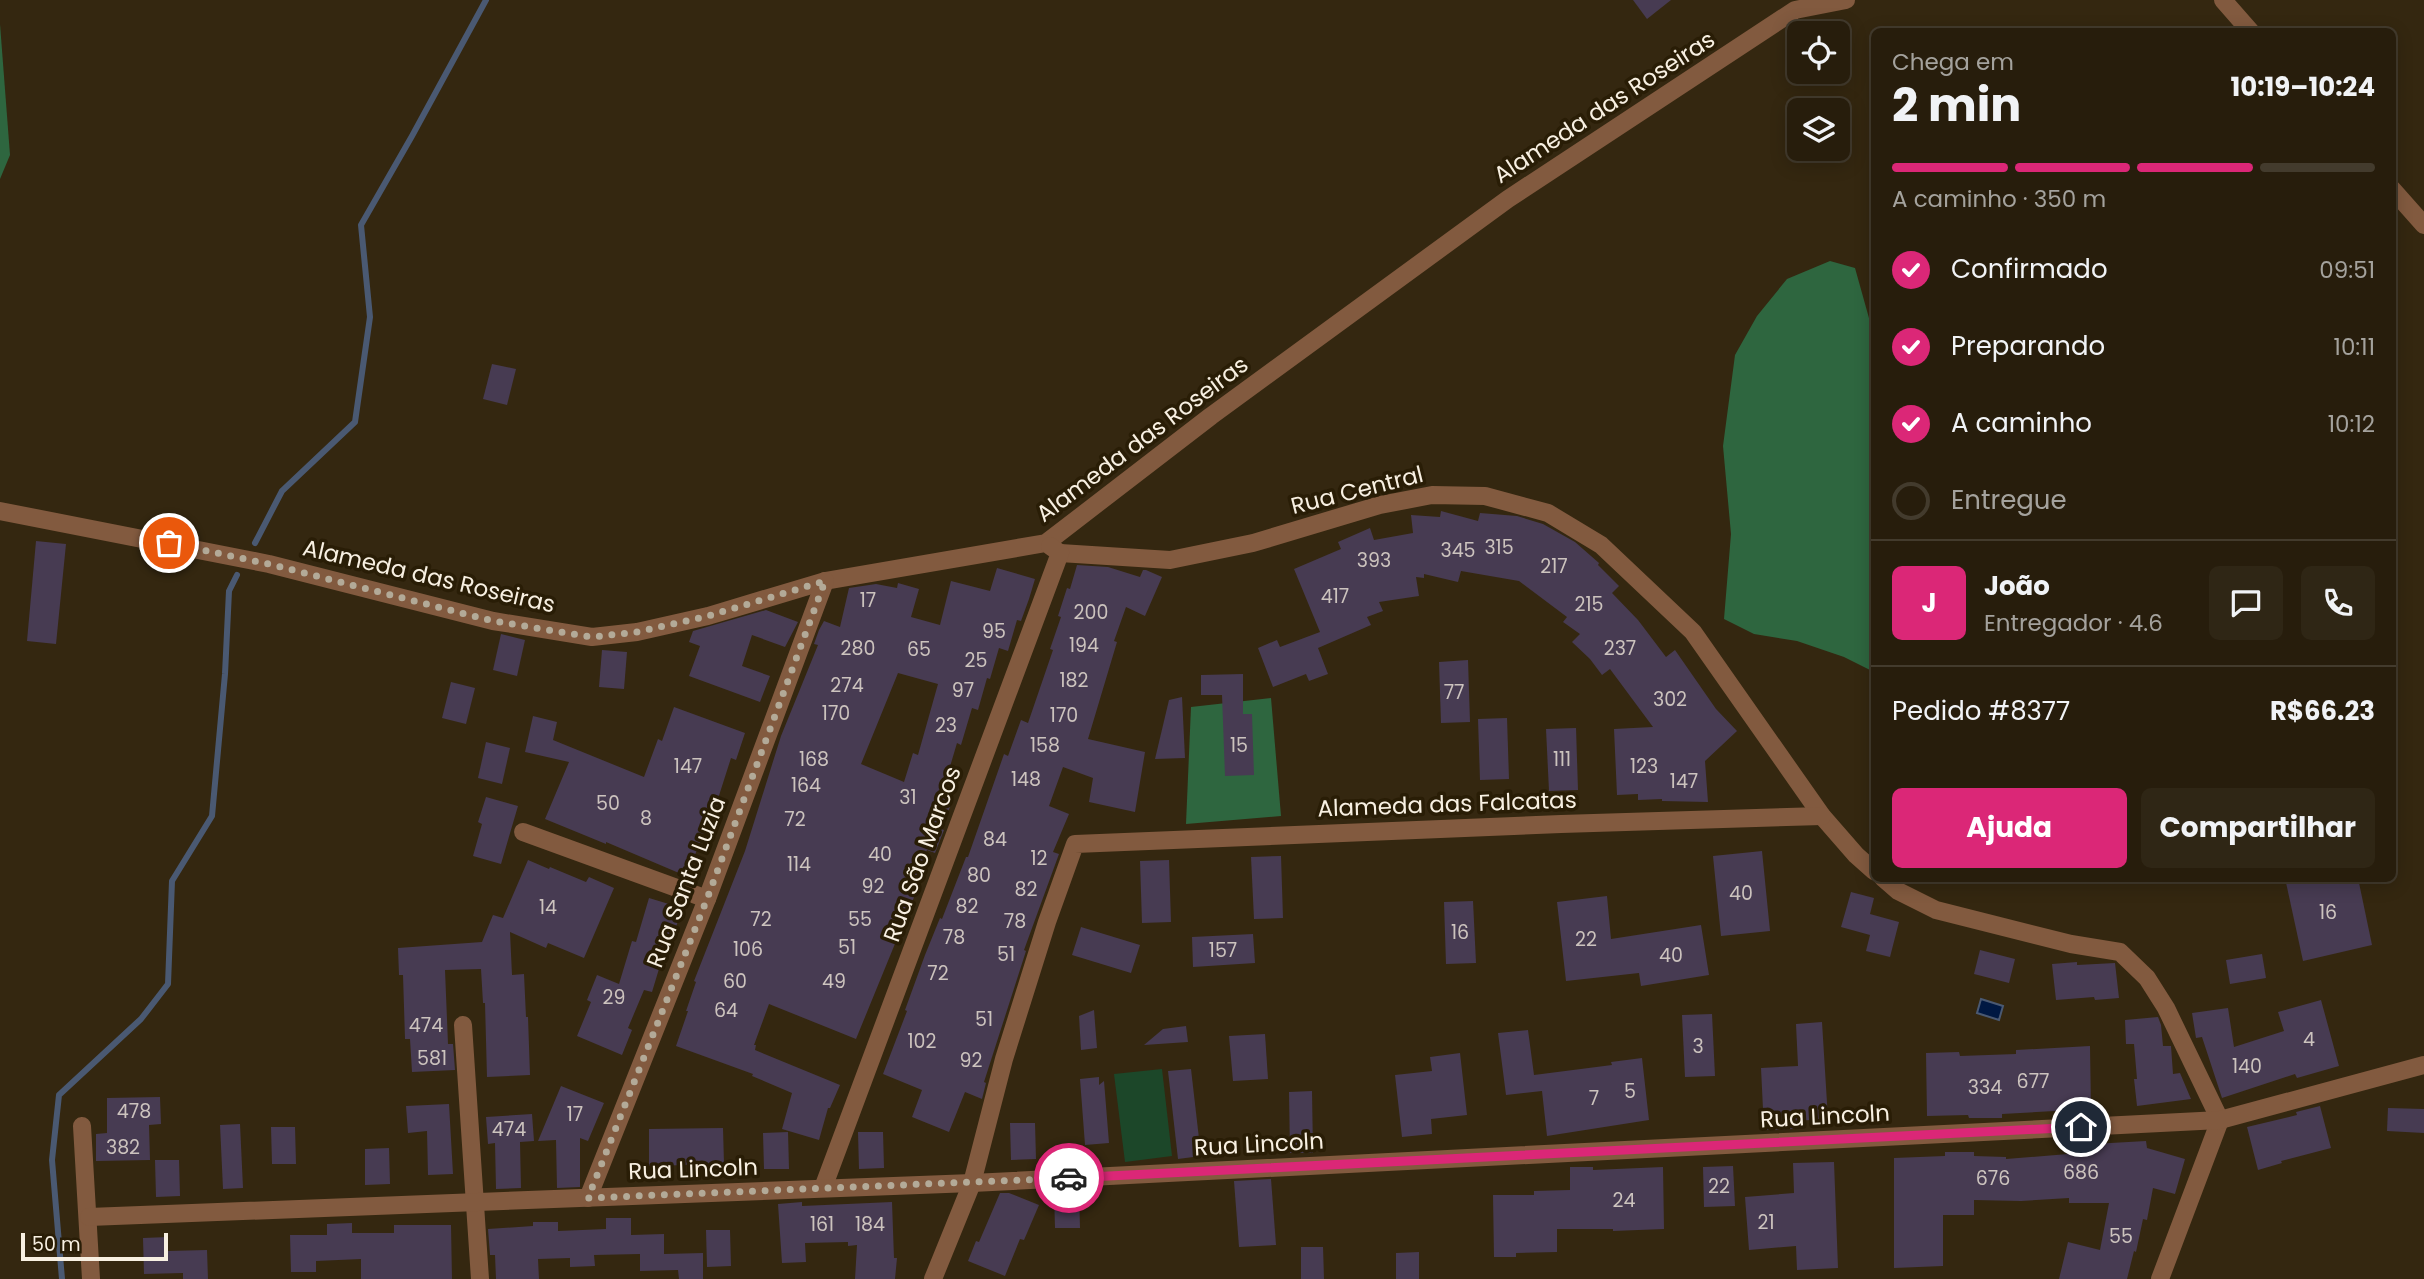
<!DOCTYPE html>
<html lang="pt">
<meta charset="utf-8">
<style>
:root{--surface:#271d0c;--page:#2f2615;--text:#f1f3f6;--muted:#a4a29d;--line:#433b2d;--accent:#db2777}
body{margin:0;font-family:Poppins,sans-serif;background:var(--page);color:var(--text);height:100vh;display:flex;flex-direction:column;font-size:26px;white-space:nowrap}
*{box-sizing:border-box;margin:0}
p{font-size:23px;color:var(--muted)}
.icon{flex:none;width:38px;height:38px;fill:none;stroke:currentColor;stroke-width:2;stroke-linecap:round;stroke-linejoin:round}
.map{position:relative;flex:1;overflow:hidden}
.details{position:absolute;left:1871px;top:28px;width:525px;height:854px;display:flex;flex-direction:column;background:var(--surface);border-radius:10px;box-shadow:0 4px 18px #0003,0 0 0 2px var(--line)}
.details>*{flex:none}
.tools{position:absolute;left:1787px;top:21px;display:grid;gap:14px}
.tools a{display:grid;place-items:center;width:63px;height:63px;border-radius:10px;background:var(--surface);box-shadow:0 4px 18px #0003,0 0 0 2px var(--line);font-size:35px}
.scale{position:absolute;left:21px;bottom:18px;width:147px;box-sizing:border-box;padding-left:7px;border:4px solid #f8f0e2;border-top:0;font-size:19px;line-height:24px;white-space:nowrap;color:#f8f0e2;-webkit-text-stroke:5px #291d06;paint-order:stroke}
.pin{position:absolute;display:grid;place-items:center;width:60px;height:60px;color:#fff;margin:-30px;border:4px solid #fff;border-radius:50%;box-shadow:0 2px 7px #0007}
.courier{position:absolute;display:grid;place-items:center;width:70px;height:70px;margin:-35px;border:5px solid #db2777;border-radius:50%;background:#fff;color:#222;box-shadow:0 2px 9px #0007}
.headline em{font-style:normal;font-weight:700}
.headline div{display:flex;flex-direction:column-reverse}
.headline{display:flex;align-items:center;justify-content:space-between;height:119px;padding:0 21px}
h1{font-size:46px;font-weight:700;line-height:52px}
.bar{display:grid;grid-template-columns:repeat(4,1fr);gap:10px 7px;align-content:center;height:84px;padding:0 21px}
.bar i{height:9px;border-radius:5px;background:var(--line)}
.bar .on{background:var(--accent)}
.bar p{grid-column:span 4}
.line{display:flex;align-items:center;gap:18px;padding:0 21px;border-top:2px solid var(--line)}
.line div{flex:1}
.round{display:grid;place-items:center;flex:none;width:74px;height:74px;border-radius:10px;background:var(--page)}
ol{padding:0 21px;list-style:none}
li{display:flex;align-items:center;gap:21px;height:77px}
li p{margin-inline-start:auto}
li .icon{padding:7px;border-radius:50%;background:var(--accent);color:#fff;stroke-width:4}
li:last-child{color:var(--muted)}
li i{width:38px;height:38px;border:4px solid var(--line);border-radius:50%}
.primary-button{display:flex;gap:14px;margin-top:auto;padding:14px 21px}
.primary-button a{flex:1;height:80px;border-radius:10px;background:var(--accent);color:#fff;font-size:28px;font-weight:700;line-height:80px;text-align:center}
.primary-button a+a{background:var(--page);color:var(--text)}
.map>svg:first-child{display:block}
</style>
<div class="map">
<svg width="2424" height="1279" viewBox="0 0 2424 1279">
<rect width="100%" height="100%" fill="#342710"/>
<polygon fill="#1c4729" points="1162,1069 1172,1156 1125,1162 1114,1074"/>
<g fill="#2e663f">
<polygon points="0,24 10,155 0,179"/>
<polygon points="1830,261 1855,268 1874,336 1874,672 1844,657 1797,641 1754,634 1724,619 1731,534 1723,446 1735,355 1757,316 1787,279"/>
<polygon points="1271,698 1281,816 1186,824 1191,707"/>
</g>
<polygon fill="#001842" stroke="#4a5972" stroke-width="2" points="1981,999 2003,1006 1999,1020 1977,1013"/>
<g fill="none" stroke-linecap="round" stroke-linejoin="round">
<g stroke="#4a5972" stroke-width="6">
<polyline points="255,543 282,491 355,422 370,317 361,225 412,136 486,0"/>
<polyline points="62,1279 52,1160 59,1095 141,1019 168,984 172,881 212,816 225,674 229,591 237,575"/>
</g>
</g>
<g fill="#473b52" fill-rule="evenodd">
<polygon points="1633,0 1671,0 1647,19"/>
<polygon points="492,364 516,369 507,405 483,399"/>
<polygon points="1441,511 1478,521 1480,513 1517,516 1543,524 1575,542 1599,563 1598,565 1619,586 1612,593 1638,620 1666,657 1675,650 1716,709 1737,731 1705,761 1708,802 1662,801 1662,799 1638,800 1638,794 1617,795 1614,729 1653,727 1610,669 1602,675 1590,659 1572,642 1580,634 1563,622 1567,617 1519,581 1461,571 1458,582 1424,574 1424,578 1416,577 1419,596 1379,602 1383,611 1367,617 1371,625 1318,648 1328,674 1309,681 1306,674 1273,687 1258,648 1277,640 1280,647 1320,632 1294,569 1341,549 1338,542 1370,528 1374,540 1413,533 1411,515 1440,517"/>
<polygon points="36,541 66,544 56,644 27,641"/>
<polygon points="1077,565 1108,567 1140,577 1143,570 1146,570 1162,577 1145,616 1126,607 1114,641 1117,642 1088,739 1145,752 1135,812 1089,802 1093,778 1063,767 1049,806 1069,814 1053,852 1059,854 1024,950 1026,951 984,1082 986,1083 982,1099 965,1092 949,1132 912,1117 922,1090 883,1074 907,1011 905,1010 925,955 940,918 942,919 966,857 968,857 1004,754 1008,756 1021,720 1028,723 1053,650 1050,649 1061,617 1058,616 1067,588 1070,589"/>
<path d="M997,568L1035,579L1029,599L1021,621L1017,620L1008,651L999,648L990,679L987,678L978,710L972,708L961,745L957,743L941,797L952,802L941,829L944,830L935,853L927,850L911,888L917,890L856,1039L769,1004L754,1045H756L755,1050L840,1085L830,1108H828L819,1140L782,1129L792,1093L752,1076L753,1074L676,1046L688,1011H686L696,982L694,981L745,851L781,736L818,645L814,644L819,630L824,621L840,627L849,588L876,584L897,588L898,583L919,589L911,617L940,625L951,581L990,591ZM898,673L938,684L918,755L913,753L904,782L861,764Z"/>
<polygon points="766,610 798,622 785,647 752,635 742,666 770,676 760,702 689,676 700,646 689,642 693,631"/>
<polygon points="501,634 525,640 517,676 493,670"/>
<polygon points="602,650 627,652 624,689 599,687"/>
<polygon points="1468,660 1470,722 1441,723 1439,662"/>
<polygon points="1243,674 1243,714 1252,714 1254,775 1225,776 1222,695 1201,695 1201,675"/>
<polygon points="451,682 475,688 466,724 442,718"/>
<polygon points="1182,697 1185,758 1155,759 1169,700"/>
<polygon points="674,707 745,733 736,760 731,758 716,805 686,876 606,842 606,844 545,819 569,762 525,752 533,716 557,722 553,740 644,777 658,739 662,741"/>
<polygon points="1507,718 1509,779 1480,780 1478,719"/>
<polygon points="1576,728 1578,790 1549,791 1546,729"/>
<polygon points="486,742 510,748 502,784 478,778"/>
<polygon points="486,797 518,806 501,864 473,856 482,824 478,822"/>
<polygon points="1762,851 1770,931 1721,936 1713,856"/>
<polygon points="1281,856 1283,918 1254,919 1251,857"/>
<polygon points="528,860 549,869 550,867 586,882 589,877 614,888 584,958 548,943 546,948 510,932 512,975 524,974 526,1017 528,1017 530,1075 487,1077 485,1003 483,1003 481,969 445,970 448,1044 453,1044 455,1070 412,1072 410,1039 405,1039 403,975 399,975 398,948 482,942 493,915 503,918"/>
<polygon points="1169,860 1171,922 1142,923 1140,861"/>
<polygon points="2285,878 2358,878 2372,945 2303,961"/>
<polygon points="1851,892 1874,898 1870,914 1899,922 1890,957 1866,951 1870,935 1841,927"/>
<polygon points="1607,896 1611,939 1701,925 1709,975 1641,986 1639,973 1566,981 1557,902"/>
<polygon points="649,898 682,908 669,950 665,949 652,992 644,990 628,1028 632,1030 622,1055 577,1036 591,1002 587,1000 597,975 619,984 632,941 636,942"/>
<polygon points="1473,901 1476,963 1446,964 1444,902"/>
<polygon points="1081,927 1140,945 1131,973 1072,955"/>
<polygon points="1253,934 1255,963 1193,967 1192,937"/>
<polygon points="1980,950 2015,959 2009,983 1974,974"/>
<polygon points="2262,954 2266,978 2230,984 2226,960"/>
<polygon points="2077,962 2077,965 2115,963 2119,998 2095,1000 2094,997 2056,1000 2052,964"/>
<polygon points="2321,1000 2339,1066 2297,1078 2295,1074 2222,1098 2202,1037 2196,1038 2192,1013 2228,1008 2234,1047 2284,1031 2278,1012"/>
<polygon points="1094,1010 1097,1048 1081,1050 1079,1016"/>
<polygon points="1712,1014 1715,1076 1685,1077 1682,1015"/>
<polygon points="2158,1017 2161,1025 2163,1046 2171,1046 2173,1074 2180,1073 2191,1099 2137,1106 2134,1079 2137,1079 2134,1044 2126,1044 2125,1020"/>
<polygon points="1822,1022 1828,1119 1794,1121 1794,1129 1764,1130 1761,1068 1798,1066 1796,1024"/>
<polygon points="1186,1026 1188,1042 1144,1045 1163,1029"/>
<polygon points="1528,1030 1534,1075 1612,1065 1611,1062 1642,1058 1649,1120 1547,1136 1542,1091 1506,1095 1498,1033"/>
<polygon points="1265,1034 1268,1079 1233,1081 1229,1036"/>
<polygon points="2090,1046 2091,1109 2002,1114 2002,1118 1969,1118 1968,1115 1927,1116 1926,1053 1959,1052 1960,1056 2016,1054 2016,1050"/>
<polygon points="1460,1053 1467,1115 1431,1119 1432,1134 1402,1137 1395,1075 1432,1071 1430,1057"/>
<polygon points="1191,1069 1201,1156 1178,1159 1168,1071"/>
<polygon points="1099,1077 1099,1085 1104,1081 1109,1143 1085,1145 1080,1079"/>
<polygon points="561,1086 604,1103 588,1141 580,1138 580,1187 557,1188 556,1140 538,1141"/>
<polygon points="1312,1091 1313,1153 1290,1153 1289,1092"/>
<polygon points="160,1097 161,1124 149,1125 150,1160 96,1161 96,1134 107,1133 107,1098"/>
<polygon points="449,1104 453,1174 428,1175 427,1131 408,1133 406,1106"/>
<polygon points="2320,1106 2331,1148 2281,1161 2282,1163 2258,1170 2247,1127 2297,1115 2296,1112"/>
<polygon points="2388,1108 2424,1109 2424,1133 2387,1131"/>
<polygon points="532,1114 534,1141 520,1142 521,1188 496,1189 495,1143 488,1144 486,1117"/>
<polygon points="1010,1123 1035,1123 1036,1159 1011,1160"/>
<polygon points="240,1124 243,1188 223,1189 220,1125"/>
<polygon points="271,1127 295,1127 296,1164 272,1164"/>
<polygon points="723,1128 724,1164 649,1166 649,1129"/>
<polygon points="788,1132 789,1169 764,1169 763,1133"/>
<polygon points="858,1132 883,1132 884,1168 859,1169"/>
<polygon points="2146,1141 2147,1148 2185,1159 2175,1194 2153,1188 2147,1220 2143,1219 2136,1252 2134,1251 2127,1279 2059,1279 2068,1242 2100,1250 2109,1203 2069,1203 2069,1198 2021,1201 1974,1200 1974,1215 1943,1215 1943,1266 1894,1268 1894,1158 1945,1156 1945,1152 1974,1152 1974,1156 2006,1157 2006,1159 2068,1154 2068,1142 2093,1142 2093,1144"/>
<polygon points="389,1148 390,1184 365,1185 365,1149"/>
<polygon points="155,1160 179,1160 180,1196 156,1197"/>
<polygon points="1834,1162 1838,1268 1797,1270 1796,1246 1749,1250 1745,1197 1794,1193 1793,1163"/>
<polygon points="1733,1166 1735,1206 1704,1207 1703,1167"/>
<polygon points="1570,1167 1593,1167 1593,1170 1663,1167 1664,1229 1613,1231 1613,1229 1557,1229 1557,1252 1516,1253 1516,1257 1494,1257 1493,1195 1534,1195 1534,1191 1570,1190"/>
<polygon points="1271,1179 1276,1245 1239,1247 1234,1181"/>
<polygon points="1079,1191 1080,1228 1055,1228 1054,1192"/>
<polygon points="1000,1193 1009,1193 1039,1205 1024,1240 1020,1239 1005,1276 968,1261 976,1241 979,1242"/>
<polygon points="802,1202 802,1206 892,1202 894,1258 897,1258 895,1279 855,1279 857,1245 848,1246 848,1242 805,1243 806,1262 782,1263 778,1204"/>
<polygon points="606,1218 631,1218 631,1235 664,1234 664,1254 703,1253 703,1279 679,1279 678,1270 640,1271 640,1254 594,1255 595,1266 570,1267 570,1258 538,1259 539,1279 496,1279 495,1255 490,1255 488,1229 533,1226 533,1222 558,1222 558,1231 606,1229"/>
<polygon points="352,1223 352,1233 394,1233 394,1225 451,1225 452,1279 361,1279 361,1259 316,1261 316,1272 291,1272 290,1235 327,1235 327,1224"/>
<polygon points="706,1230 730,1230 731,1266 707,1267"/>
<polygon points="168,1237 168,1251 207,1250 208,1279 183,1279 183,1273 144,1274 143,1238"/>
<polygon points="1301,1247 1323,1247 1324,1279 1301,1279"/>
<polygon points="1419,1252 1419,1279 1396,1279 1396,1253"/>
</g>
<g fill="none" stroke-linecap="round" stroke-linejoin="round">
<g stroke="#825a3f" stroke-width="18">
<polyline points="2223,0 2251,32"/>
<polyline points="2392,189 2424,225"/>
<polyline points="0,511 269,564 493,621 592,637 637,632 708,616 825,581 1046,543 1211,416 1508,199 1795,10 1846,0"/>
<polyline points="1060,553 1170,560 1253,543 1380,505 1432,495 1485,496 1548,513 1601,545 1693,632 1822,816 1856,855 1874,871"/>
<polyline points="523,832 707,899"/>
<polyline points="1883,878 1898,891 1936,910 2071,944 2120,952 2147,978 2166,1008 2220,1120 2160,1279"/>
<polyline points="463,1025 480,1279"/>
<polyline points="82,1126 91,1279"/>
<polyline points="823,1188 1060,553 1050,546"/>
<polyline points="588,1198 707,899 825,581"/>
<polyline points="89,1217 972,1183 2220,1120 2424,1065"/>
<polyline points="933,1279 972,1183 1004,1059 1047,922 1075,844 1561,824 1822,816"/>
</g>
</g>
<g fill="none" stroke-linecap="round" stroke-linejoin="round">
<polyline stroke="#b3aa98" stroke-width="7" stroke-dasharray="0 12.6" points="169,543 269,564 493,621 592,637 637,632 708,616 825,581 707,899 588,1198 1069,1178"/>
<polyline stroke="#db2777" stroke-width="9" points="1069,1178 2081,1127"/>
</g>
<g text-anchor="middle" stroke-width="7" stroke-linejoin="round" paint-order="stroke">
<g font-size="19" fill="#ccc3be">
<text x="1499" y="554">315</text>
<text x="1458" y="557">345</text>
<text x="1374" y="567">393</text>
<text x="1554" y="573">217</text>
<text x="1335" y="603">417</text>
<text x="868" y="607">17</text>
<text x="1589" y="611">215</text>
<text x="1091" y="619">200</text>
<text x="994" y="638">95</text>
<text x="1084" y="652">194</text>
<text x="858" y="655">280</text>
<text x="1620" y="655">237</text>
<text x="919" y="656">65</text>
<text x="976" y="667">25</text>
<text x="1074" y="687">182</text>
<text x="847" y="692">274</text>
<text x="963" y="697">97</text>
<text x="1454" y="699">77</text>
<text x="1670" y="706">302</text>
<text x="836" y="720">170</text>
<text x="1064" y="722">170</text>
<text x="946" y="732">23</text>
<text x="1045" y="752">158</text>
<text x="1239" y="752">15</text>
<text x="814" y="766">168</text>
<text x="1562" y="766">111</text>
<text x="688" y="773">147</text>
<text x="1644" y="773">123</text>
<text x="1026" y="786">148</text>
<text x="1684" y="788">147</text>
<text x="806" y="792">164</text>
<text x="908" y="804">31</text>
<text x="608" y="810">50</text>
<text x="646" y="825">8</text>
<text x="795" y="826">72</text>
<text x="995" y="846">84</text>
<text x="880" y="861">40</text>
<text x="1039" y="865">12</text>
<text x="799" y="871">114</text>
<text x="979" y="882">80</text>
<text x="873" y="893">92</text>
<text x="1026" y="896">82</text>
<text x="1741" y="900">40</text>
<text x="967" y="913">82</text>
<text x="548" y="914">14</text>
<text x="2328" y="919">16</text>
<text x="761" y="926">72</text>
<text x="860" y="926">55</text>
<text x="1015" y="928">78</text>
<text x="1460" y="939">16</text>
<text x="954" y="944">78</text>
<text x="1586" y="946">22</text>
<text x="847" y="954">51</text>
<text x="748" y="956">106</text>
<text x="1223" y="957">157</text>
<text x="1006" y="961">51</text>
<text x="1671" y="962">40</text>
<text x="938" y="980">72</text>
<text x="735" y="988">60</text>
<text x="834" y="988">49</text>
<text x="614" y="1004">29</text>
<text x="726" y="1017">64</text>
<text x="984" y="1026">51</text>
<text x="426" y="1032">474</text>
<text x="2309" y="1046">4</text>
<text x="922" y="1048">102</text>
<text x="1698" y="1053">3</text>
<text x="432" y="1065">581</text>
<text x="971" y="1067">92</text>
<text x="2247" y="1073">140</text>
<text x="2033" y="1088">677</text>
<text x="1985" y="1094">334</text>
<text x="1630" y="1098">5</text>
<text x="1594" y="1105">7</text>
<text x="134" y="1118">478</text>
<text x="575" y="1121">17</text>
<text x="509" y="1136">474</text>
<text x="123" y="1154">382</text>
<text x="2081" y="1179">686</text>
<text x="1993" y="1185">676</text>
<text x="1719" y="1193">22</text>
<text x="1624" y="1207">24</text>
<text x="1766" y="1229">21</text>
<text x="822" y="1231">161</text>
<text x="870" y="1231">184</text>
<text x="2121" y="1243">55</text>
</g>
<g font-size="23" fill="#f8f0e2" stroke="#291d06">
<text transform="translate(1604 107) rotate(-33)" y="8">Alameda das Roseiras</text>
<text transform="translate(1142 439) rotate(-37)" y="8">Alameda das Roseiras</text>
<text transform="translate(1357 490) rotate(-14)" y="8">Rua Central</text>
<text transform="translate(429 576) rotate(13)" y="8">Alameda das Roseiras</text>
<text transform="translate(1447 804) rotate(-2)" y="8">Alameda das Falcatas</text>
<text transform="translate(922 854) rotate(-70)" y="8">Rua São Marcos</text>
<text transform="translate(686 882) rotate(-69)" y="8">Rua Santa Luzia</text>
<text transform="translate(1825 1116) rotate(-3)" y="8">Rua Lincoln</text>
<text transform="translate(1259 1144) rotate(-3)" y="8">Rua Lincoln</text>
<text transform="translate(693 1169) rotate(-2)" y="8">Rua Lincoln</text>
</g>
</g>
</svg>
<div class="tools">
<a><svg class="icon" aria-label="locate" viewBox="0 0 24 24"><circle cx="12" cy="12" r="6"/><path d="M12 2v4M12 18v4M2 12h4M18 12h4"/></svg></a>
<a><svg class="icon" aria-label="layers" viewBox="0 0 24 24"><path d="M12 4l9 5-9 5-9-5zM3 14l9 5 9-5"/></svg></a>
</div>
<div class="scale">50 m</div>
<div class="pin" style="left:169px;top:543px;background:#ea580c"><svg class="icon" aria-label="bag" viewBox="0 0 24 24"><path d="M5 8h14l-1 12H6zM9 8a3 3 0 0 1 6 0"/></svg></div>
<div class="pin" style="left:2081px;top:1127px;background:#1f2937"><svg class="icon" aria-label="home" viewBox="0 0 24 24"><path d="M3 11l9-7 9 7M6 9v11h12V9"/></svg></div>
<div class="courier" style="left:1069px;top:1178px"><svg class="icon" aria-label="car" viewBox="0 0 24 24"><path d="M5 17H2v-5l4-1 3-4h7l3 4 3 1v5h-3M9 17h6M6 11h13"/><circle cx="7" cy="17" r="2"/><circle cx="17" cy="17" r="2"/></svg></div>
<section class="details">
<div class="headline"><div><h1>2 min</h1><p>Chega em</p></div><em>10:19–10:24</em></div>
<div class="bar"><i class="on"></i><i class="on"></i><i class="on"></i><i></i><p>A caminho · 350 m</p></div>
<ol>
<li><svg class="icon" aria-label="check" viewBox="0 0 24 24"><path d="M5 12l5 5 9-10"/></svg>Confirmado<p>09:51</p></li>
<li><svg class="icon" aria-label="check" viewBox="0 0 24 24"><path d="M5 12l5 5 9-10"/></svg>Preparando<p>10:11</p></li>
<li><svg class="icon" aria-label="check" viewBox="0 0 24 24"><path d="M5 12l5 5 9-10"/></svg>A caminho<p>10:12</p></li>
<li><i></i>Entregue</li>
</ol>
<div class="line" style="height:126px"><b class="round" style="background:var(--accent);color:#fff">J</b><div><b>João</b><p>Entregador · 4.6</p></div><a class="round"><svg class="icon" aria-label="chat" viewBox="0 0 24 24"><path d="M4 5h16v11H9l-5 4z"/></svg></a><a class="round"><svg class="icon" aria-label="phone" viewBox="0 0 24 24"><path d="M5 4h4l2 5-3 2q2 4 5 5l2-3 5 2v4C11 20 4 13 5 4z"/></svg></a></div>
<div class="line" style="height:91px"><div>Pedido #8377</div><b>R$66.23</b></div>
<div class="primary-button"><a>Ajuda</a><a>Compartilhar</a></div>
</section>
</div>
